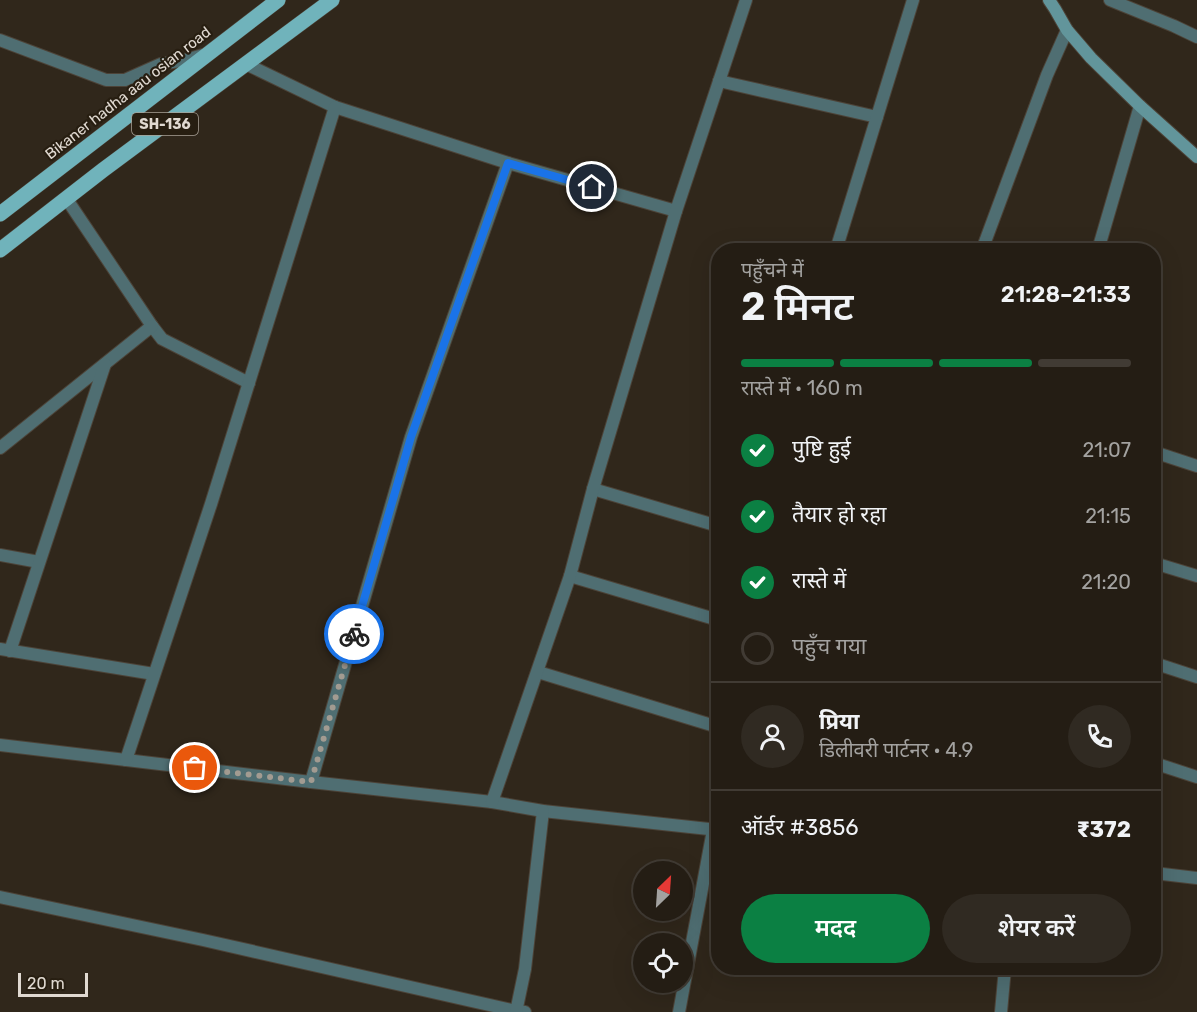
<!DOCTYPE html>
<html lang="hi">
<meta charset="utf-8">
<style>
:root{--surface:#241d14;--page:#302a22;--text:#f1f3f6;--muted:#a3a2a0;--line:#413b34;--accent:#0b8043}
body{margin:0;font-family:Rubik,"Noto Sans Devanagari",sans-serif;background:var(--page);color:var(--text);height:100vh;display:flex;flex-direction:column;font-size:22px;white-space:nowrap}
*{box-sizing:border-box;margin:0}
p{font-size:20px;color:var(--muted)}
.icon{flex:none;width:33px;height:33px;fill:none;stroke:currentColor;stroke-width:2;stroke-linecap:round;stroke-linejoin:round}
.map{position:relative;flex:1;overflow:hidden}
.details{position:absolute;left:711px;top:243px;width:450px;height:732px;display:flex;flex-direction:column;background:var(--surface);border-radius:24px;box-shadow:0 6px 24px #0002,0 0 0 2px var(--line)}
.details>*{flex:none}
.needle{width:39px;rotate:25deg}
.fabs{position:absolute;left:633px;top:861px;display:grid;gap:12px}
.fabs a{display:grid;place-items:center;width:60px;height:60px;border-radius:50%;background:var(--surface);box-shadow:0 6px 24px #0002,0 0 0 2px var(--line);font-size:30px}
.scale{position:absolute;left:18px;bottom:15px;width:70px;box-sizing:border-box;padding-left:6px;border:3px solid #e0d9d1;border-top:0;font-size:16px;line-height:21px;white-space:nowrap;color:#e0d9d1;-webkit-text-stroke:4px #271e11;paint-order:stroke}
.pin{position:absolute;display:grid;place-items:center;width:51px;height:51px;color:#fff;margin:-26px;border:3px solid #fff;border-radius:50%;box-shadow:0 2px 6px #0007}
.courier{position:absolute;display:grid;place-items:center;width:60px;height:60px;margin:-30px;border:4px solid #1a73e8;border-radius:50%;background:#fff;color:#222;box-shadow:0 2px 8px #0007}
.overview em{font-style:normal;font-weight:600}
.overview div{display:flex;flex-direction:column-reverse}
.overview{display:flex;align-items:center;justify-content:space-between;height:102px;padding:0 30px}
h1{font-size:39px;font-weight:600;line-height:45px}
.bar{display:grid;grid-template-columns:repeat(4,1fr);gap:9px 6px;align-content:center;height:72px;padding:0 30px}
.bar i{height:8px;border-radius:4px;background:var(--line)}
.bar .on{background:var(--accent)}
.bar p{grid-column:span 4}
.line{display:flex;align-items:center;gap:15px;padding:0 30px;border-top:2px solid var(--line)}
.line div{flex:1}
.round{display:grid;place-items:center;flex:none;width:63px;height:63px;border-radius:32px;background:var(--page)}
ol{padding:0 30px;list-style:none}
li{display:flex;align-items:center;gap:18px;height:66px}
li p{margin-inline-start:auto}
li .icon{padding:6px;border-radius:50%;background:var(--accent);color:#fff;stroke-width:4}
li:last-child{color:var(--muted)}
li i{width:33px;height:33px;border:3px solid var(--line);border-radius:50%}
.primary-button{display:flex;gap:12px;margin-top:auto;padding:12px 30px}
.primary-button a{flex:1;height:69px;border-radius:36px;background:var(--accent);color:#fff;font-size:24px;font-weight:600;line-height:69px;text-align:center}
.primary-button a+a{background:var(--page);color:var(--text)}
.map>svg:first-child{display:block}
</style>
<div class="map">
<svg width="1197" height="1012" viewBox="0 0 1197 1012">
<rect width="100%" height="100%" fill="#30271b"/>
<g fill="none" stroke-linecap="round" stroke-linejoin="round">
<g stroke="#4c4338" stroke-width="14">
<g id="street">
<polyline points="1110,0 1174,26 1197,37"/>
<polyline points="0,40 106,80 125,80 161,64 185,60 203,55"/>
<polyline points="246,64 335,107 508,163 676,211"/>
<polyline points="719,81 877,117"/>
<polyline points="66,198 152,326 162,339 249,383"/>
<polyline points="836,250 913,0"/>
<polyline points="982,250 1047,75 1067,30"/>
<polyline points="1098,250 1140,106"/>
<polyline points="0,448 152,326"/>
<polyline points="1154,452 1197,466"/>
<polyline points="593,489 718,526"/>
<polyline points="0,555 39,562"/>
<polyline points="1154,563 1197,576"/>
<polyline points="570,576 718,620"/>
<polyline points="0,649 154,674"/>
<polyline points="10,651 105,364"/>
<polyline points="1154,663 1197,677"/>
<polyline points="538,672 718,727"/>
<polyline points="0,745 311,782 492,802 543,811 718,830"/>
<polyline points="126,760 211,504 335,107"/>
<polyline points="1154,763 1197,777"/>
<polyline points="311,782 411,437 508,163"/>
<polyline points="492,802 570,576 593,489 676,211 746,0"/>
<polyline points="1154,873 1197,878"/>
<polyline points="0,897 203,940 516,1011 525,1012"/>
<polyline points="516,1012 525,969 543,811"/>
<polyline points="679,1012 713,830"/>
<polyline points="1001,1012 1005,968"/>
</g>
</g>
<g stroke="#4c4338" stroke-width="14">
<polyline id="secondary" points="1049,0 1055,9 1067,30 1091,58 1140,106 1197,157"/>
</g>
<g stroke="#4c4338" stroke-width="16">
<g id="primary">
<polyline points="0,214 278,0"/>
<polyline points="0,250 103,170 332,0"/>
</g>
</g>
<use href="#street" stroke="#4f6e72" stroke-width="12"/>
<use href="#secondary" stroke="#62959b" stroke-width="12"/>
<use href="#primary" stroke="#70b3bb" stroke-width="15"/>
</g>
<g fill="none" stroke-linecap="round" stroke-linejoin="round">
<polyline stroke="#a29b91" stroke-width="6" stroke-dasharray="0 10.8" points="195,768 311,782 354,634"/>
<polyline stroke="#1a73e8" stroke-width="8" points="354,634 411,437 508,163 592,187"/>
</g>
<g text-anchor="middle" stroke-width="4.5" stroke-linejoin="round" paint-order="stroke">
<rect fill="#271e11" stroke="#a8a197" stroke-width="1.5" x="132" y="113" width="66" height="22" rx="4.5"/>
<g font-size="14" font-weight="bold" fill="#e0d9d1">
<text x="165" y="129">SH-136</text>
</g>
<g font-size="15" fill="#e0d9d1" stroke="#271e11">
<text transform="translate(128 93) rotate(-38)" y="5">Bikaner hadha aau osian road</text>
</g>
</g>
</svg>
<div class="fabs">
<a><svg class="needle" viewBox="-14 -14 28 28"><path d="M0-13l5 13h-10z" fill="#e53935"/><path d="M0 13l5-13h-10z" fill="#a3a2a0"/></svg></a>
<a><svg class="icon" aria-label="locate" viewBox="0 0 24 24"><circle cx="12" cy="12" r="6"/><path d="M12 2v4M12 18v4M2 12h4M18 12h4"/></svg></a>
</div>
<div class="scale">20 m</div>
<div class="pin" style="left:195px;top:768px;background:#ea580c"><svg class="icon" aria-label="bag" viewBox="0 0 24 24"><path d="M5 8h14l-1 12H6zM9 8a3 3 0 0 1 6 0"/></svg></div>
<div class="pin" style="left:592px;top:187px;background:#1f2937"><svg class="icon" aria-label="home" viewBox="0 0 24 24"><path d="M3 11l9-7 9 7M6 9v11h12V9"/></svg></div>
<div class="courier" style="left:354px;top:634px"><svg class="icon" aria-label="bike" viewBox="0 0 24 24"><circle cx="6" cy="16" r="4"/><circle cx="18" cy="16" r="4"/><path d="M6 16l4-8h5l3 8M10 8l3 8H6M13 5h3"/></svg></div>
<section class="details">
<div class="overview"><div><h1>2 मिनट</h1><p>पहुँचने में</p></div><em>21:28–21:33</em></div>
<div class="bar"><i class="on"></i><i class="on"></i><i class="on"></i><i></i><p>रास्ते में · 160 m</p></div>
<ol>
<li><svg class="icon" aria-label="check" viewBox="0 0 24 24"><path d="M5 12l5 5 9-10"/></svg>पुष्टि हुई<p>21:07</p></li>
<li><svg class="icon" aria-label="check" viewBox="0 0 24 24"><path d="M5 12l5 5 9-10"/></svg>तैयार हो रहा<p>21:15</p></li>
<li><svg class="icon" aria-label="check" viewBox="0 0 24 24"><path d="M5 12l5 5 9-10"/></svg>रास्ते में<p>21:20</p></li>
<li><i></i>पहुँच गया</li>
</ol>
<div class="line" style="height:108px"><a class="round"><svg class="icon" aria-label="person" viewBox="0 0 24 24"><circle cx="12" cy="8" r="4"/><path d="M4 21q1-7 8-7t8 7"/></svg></a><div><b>प्रिया</b><p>डिलीवरी पार्टनर · 4.9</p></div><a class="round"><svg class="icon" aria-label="phone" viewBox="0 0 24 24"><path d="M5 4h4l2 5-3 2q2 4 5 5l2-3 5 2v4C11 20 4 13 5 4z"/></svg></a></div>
<div class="line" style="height:78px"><div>ऑर्डर #3856</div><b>₹372</b></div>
<div class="primary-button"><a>मदद</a><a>शेयर करें</a></div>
</section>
</div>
